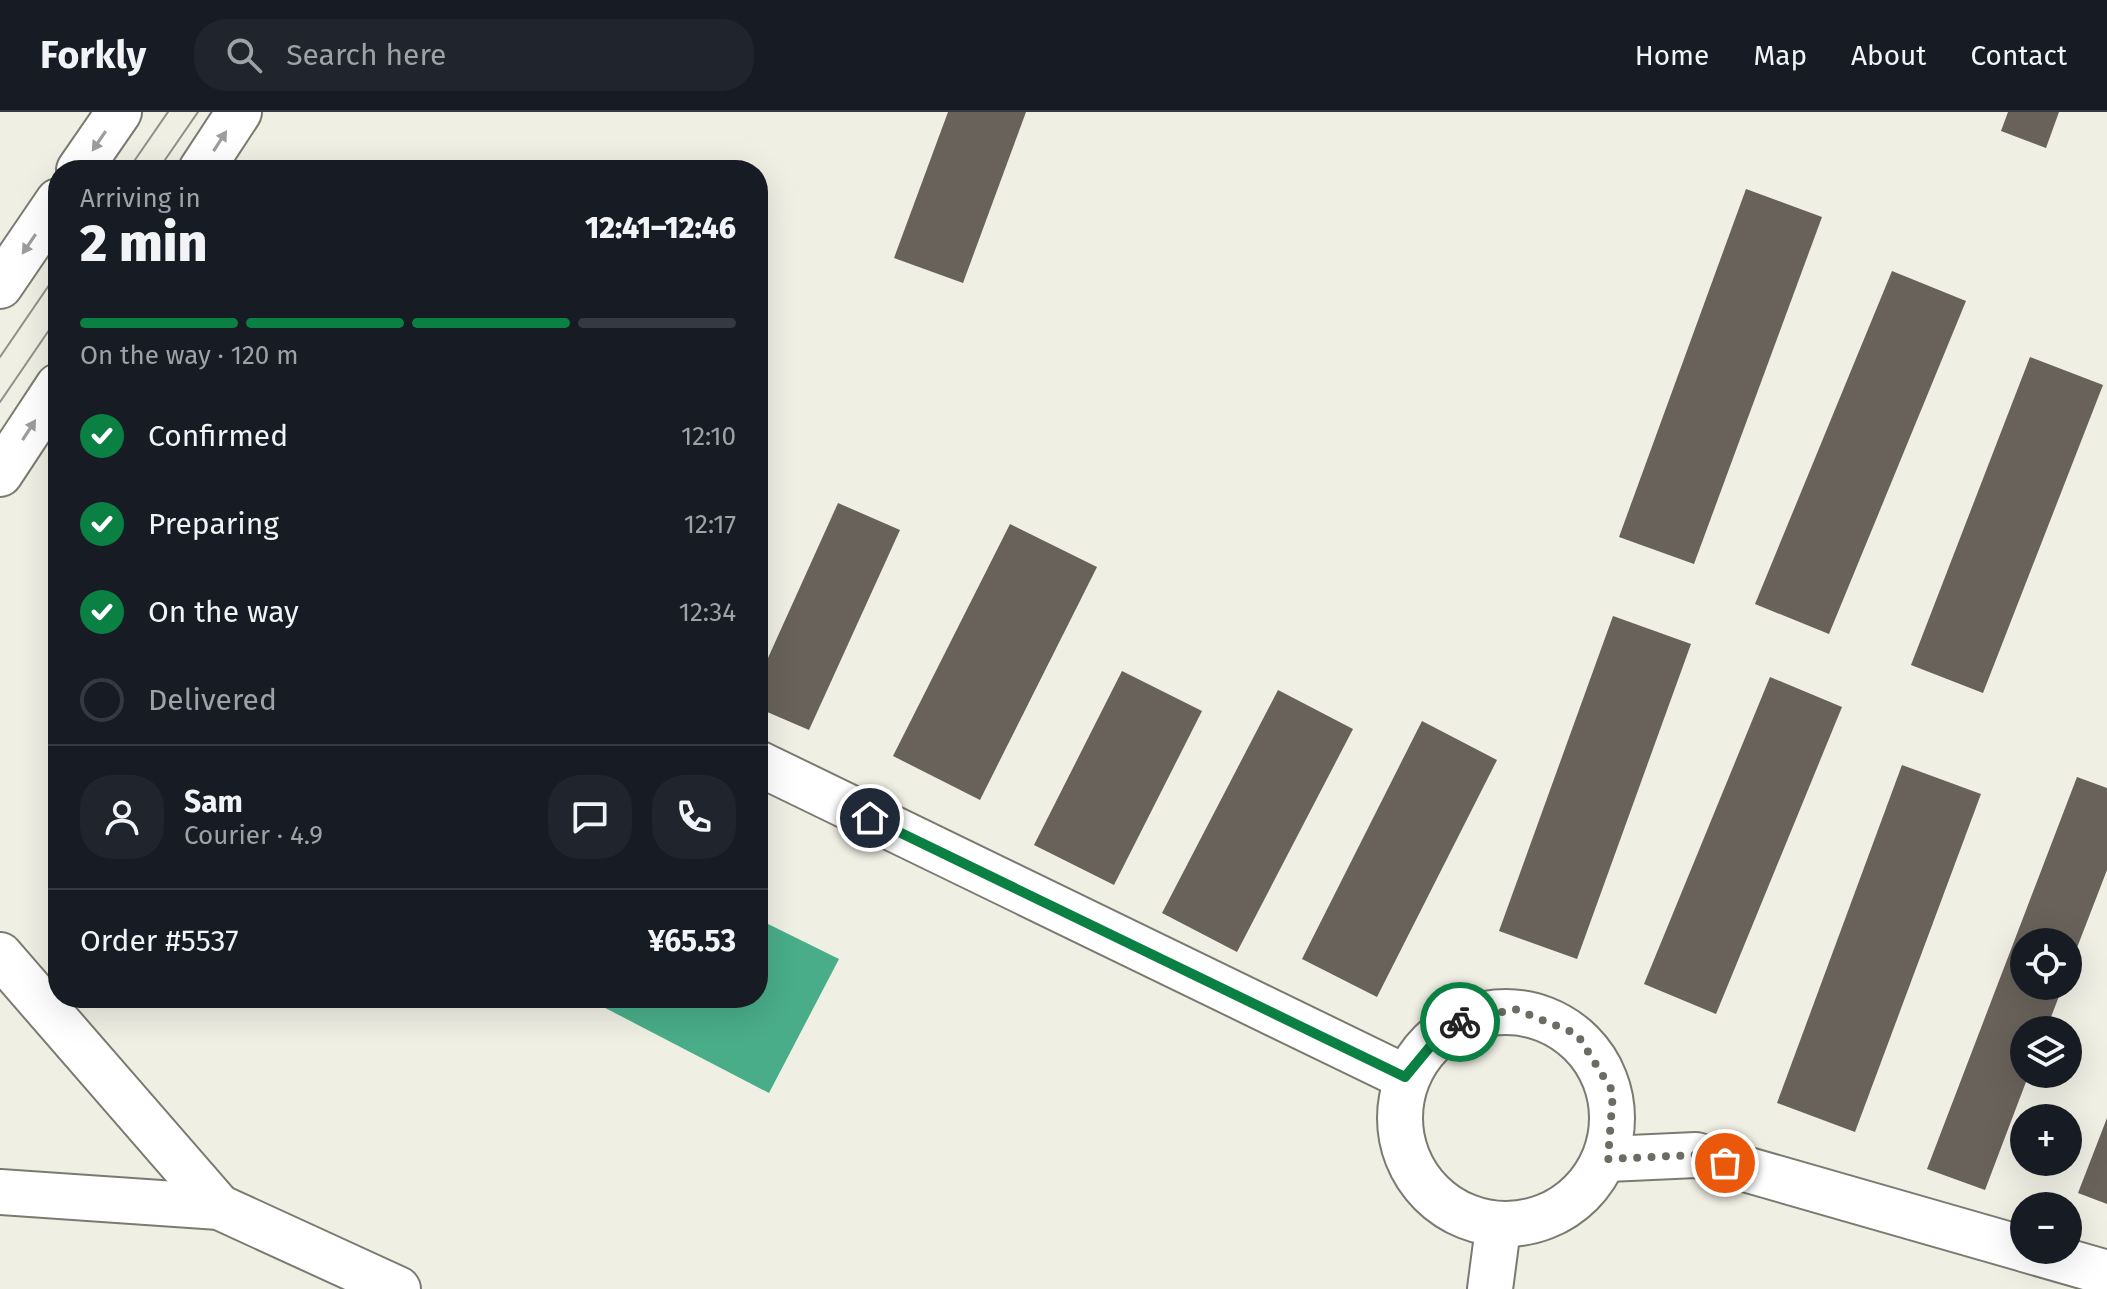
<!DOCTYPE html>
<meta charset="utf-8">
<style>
:root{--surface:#171b24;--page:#20242c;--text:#f1f3f6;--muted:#9ea1a6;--line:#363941;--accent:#0b8043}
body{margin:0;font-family:"Fira Sans",sans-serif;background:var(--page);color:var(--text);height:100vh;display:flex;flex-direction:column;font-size:30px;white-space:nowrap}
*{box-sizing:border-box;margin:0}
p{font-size:26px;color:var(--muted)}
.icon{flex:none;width:44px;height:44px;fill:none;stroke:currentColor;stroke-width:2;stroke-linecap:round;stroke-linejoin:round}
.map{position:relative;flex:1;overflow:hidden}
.drawer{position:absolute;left:48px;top:48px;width:720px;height:848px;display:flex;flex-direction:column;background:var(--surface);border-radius:32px;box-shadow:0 8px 32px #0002}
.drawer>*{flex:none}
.buttons{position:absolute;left:2010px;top:816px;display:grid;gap:16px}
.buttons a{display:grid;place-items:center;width:72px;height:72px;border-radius:50%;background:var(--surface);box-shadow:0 8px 32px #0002;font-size:40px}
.pin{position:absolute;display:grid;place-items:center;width:68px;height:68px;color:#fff;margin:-34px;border:4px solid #fff;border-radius:50%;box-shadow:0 2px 8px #0007}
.courier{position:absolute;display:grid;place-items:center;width:80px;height:80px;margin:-40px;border:6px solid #0b8043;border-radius:50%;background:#fff;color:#222;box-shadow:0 2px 10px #0007}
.overview em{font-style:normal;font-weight:800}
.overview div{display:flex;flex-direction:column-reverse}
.overview{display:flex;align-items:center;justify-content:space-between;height:136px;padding:0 32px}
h1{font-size:52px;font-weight:800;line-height:60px}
.bar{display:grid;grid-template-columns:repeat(4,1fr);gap:12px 8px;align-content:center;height:96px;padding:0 32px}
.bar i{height:10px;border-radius:6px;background:var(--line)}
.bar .active{background:var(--accent)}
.bar p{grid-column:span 4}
.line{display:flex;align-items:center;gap:20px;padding:0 32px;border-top:2px solid var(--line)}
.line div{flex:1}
.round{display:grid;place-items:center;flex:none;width:84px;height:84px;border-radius:32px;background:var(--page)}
ol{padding:0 32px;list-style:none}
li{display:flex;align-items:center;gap:24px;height:88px}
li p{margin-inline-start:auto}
li .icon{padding:8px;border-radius:50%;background:var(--accent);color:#fff;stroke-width:4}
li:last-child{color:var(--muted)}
li i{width:44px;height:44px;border:4px solid var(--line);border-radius:50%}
header{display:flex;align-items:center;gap:48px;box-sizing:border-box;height:112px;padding:0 40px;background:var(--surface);border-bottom:2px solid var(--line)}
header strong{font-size:38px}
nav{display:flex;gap:44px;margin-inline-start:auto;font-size:28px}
.search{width:560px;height:72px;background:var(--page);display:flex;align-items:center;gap:20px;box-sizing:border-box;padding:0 28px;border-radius:32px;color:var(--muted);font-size:30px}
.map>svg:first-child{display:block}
</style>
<header>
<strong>Forkly</strong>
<div class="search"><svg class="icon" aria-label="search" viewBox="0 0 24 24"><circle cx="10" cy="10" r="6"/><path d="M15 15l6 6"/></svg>Search here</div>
<nav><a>Home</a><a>Map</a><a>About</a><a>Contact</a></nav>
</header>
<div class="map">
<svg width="2107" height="1177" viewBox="0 0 2107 1177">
<rect width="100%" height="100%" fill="#f0efe4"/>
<polygon fill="#49ad8a" points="758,807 839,847 769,981 586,886 758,886"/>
<g fill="#68625a">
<polygon points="948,0 1026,0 963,171 894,146"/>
<polygon points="2008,0 2059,0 2046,36 2001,19"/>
<polygon points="1746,77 1822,105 1694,452 1619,425"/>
<polygon points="1892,159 1966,189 1829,522 1755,492"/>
<polygon points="2030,245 2103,273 1983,581 1911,553"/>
<polygon points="838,391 900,418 809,618 758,596 758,568"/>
<polygon points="1010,412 1097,455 980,688 893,644"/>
<polygon points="1613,504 1691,532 1577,847 1499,819"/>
<polygon points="1122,559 1202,599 1114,773 1034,733"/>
<polygon points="1770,565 1842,595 1716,902 1644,872"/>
<polygon points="1278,578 1353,617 1237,840 1162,801"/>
<polygon points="1422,609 1497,648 1377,885 1302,847"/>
<polygon points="1902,653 1981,682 1855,1020 1777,991"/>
<polygon points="2077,665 2107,676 2107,758 2068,859 2068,830 2024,830 2024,874 2063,874 2046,918 2024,918 2024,962 2029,962 1985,1078 1927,1057"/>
<polygon points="2107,1006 2107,1092 2078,1081"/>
</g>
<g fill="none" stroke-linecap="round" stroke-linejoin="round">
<g stroke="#7a7a70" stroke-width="48">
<g id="minor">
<polyline points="758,651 1405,965"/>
<polyline points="0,843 219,1095"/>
<circle cx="1506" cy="1006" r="106"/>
<polyline points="1608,1047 1696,1043 2024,1137"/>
<polyline points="0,1080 219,1095 398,1177"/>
<polyline points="2027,1138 2107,1161"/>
<polyline points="1490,1177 1498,1116"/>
</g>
</g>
<g stroke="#7a7a70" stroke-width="48">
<g id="tertiary">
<polyline points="79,58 119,0"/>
<polyline points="201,58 239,0"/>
<polyline points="0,174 58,89"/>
<polyline points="0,362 58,274"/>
</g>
</g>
<use href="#minor" stroke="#fff" stroke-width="44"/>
<use href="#tertiary" stroke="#fff" stroke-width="44"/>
<g stroke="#908f88" stroke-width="2">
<polyline points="128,58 168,0"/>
<polyline points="158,58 198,0"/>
<polyline points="0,245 58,160"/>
<polyline points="0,290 58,205"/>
</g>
</g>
<defs><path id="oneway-solid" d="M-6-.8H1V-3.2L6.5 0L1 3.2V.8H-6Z" transform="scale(2)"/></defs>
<g fill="#9d9d9b">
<use href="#oneway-solid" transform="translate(99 29) rotate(124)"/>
<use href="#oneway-solid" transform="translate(220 29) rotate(-57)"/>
<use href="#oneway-solid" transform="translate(29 132) rotate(124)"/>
<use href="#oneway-solid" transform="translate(29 318) rotate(-57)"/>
</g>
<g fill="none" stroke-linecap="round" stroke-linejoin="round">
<polyline stroke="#6c6c65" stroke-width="8" stroke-dasharray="0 14.4" points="1460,910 1515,897 1577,922 1613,980 1608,1047 1696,1043 1725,1051"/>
<polyline stroke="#0b8043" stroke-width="10" points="870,706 1405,965 1448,913 1460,910"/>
</g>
</svg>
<div class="buttons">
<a><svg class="icon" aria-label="locate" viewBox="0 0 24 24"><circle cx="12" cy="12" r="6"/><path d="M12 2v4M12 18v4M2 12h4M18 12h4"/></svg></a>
<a><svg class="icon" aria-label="layers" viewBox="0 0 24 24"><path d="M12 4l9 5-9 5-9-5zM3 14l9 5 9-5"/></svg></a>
<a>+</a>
<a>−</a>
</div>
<div class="pin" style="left:1725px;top:1051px;background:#ea580c"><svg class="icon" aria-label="bag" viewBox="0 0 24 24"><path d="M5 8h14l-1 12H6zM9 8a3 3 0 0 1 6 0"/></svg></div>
<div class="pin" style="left:870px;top:706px;background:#1f2937"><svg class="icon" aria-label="home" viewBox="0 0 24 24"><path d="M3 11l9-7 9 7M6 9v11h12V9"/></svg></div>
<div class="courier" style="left:1460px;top:910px"><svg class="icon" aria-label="bike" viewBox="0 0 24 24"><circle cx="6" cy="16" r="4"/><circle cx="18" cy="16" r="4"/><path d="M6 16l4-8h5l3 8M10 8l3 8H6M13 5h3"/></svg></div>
<section class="drawer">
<div class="overview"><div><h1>2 min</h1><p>Arriving in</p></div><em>12:41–12:46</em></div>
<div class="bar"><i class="active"></i><i class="active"></i><i class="active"></i><i></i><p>On the way · 120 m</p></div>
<ol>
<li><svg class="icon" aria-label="check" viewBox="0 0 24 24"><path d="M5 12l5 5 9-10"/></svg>Confirmed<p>12:10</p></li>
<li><svg class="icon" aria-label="check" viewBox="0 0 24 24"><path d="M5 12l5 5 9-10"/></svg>Preparing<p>12:17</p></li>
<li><svg class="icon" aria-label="check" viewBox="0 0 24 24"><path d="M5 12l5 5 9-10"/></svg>On the way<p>12:34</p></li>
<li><i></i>Delivered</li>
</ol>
<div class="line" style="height:144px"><a class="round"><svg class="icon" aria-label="person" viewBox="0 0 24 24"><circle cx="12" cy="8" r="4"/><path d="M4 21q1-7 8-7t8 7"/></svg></a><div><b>Sam</b><p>Courier · 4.9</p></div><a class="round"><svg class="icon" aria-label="chat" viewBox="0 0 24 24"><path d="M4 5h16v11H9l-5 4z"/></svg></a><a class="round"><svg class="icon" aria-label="phone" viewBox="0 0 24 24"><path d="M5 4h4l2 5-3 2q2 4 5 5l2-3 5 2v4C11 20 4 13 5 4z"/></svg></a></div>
<div class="line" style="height:104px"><div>Order #5537</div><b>¥65.53</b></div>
</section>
</div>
